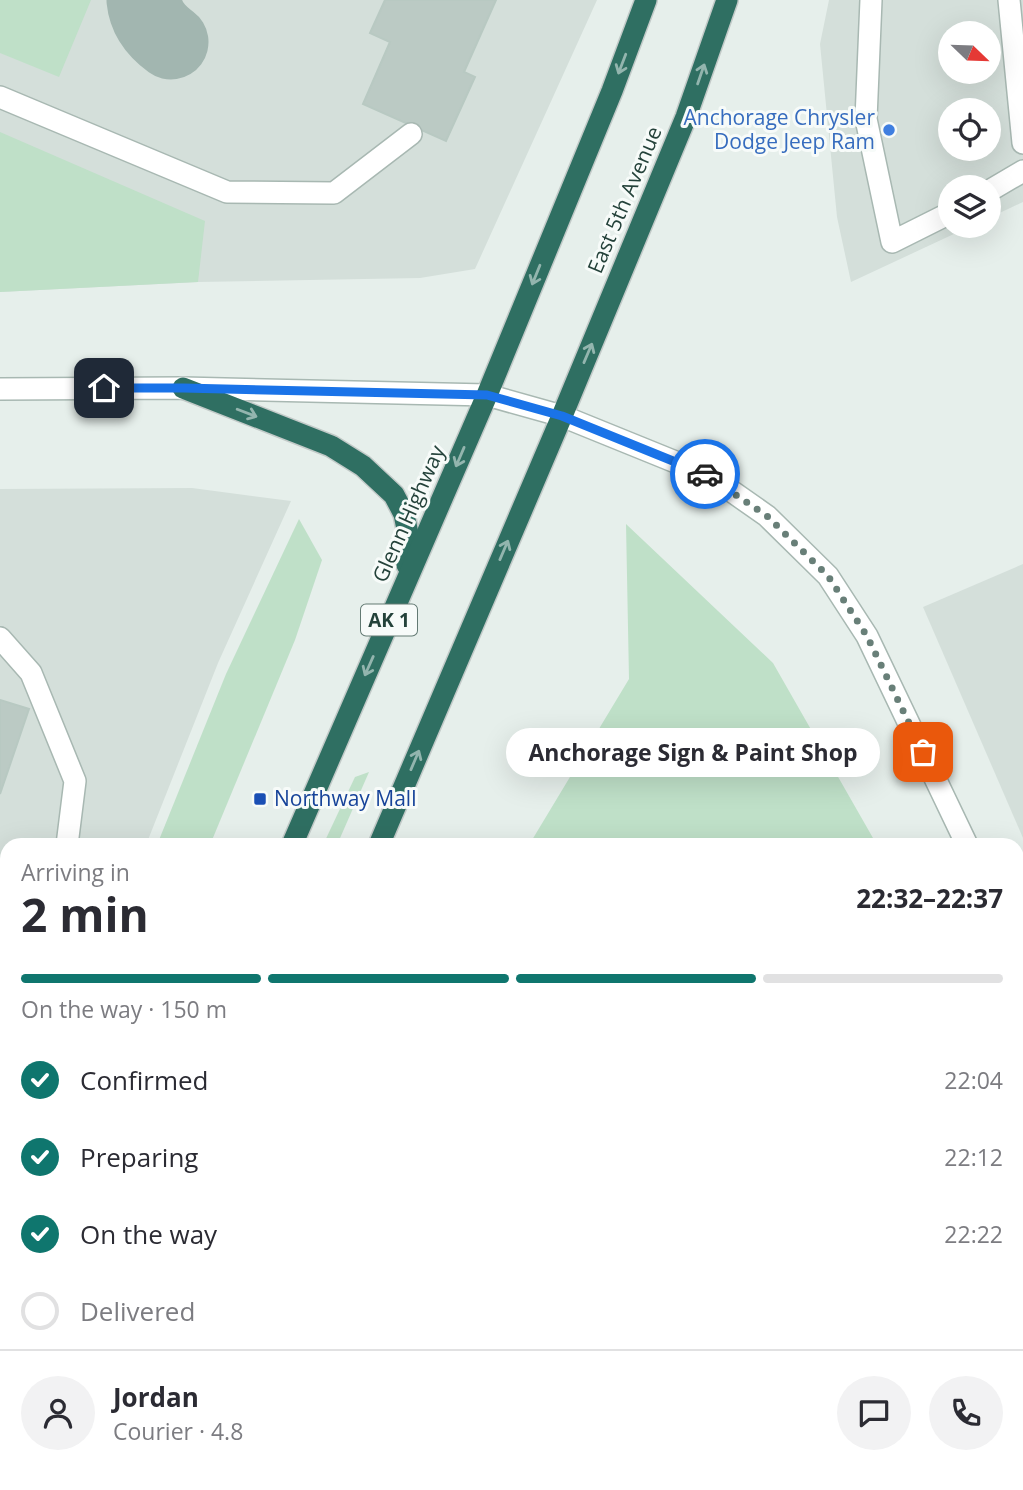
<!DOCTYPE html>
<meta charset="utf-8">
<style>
:root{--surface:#fff;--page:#f2f2f3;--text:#2b2b33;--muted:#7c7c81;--line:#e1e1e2;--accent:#0f766e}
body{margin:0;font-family:"Open Sans",sans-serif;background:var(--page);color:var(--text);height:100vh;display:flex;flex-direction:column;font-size:26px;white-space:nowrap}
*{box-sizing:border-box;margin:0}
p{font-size:23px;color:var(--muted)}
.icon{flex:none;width:38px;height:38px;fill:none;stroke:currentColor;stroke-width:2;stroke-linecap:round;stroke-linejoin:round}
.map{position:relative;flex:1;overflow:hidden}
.panel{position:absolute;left:0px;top:838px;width:1024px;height:653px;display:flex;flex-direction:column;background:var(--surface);border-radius:21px 21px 0 0;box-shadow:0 7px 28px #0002}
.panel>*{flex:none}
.needle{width:46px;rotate:113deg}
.tools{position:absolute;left:938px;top:21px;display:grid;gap:14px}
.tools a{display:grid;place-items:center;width:63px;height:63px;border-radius:50%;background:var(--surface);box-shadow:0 7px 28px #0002;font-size:35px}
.pin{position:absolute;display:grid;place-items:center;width:60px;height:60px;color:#fff;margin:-30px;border-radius:14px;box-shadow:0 4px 10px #0006}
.courier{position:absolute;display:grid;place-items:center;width:70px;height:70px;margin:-35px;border:5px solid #1a73e8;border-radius:50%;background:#fff;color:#222;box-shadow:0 2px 9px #0007}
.bubble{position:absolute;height:49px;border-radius:24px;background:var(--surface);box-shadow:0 7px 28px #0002;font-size:23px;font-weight:700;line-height:49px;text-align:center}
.headline em{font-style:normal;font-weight:700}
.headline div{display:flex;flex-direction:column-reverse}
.headline{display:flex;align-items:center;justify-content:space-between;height:119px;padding:0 21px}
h1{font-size:46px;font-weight:700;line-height:52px}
.bar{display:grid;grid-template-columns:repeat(4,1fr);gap:10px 7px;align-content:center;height:84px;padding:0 21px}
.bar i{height:9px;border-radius:5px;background:var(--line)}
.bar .current{background:var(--accent)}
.bar p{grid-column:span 4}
.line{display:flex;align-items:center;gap:18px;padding:0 21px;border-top:2px solid var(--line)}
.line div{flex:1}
.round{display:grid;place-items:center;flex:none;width:74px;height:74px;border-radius:37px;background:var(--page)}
ol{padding:0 21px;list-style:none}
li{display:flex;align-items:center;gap:21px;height:77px}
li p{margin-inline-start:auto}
li .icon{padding:7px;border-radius:50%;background:var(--accent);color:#fff;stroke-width:4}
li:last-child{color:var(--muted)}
li i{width:38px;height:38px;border:4px solid var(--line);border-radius:50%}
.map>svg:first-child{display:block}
</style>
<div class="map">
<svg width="1023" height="1490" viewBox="0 0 1023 1490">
<rect width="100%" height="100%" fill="#e6efeb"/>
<g fill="#d4dfda" fill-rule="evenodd">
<polygon points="0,0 597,0 475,269 420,278 198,282 0,292"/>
<path d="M829,0H1023V202L989,218V187H950V226H971L851,282L837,217L820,44ZM950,33H989V72H950ZM950,110H989V149H950Z"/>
<polygon points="192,488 291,501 218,663 146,845 7,845 7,1484 80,1484 80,1490 0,1490 0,489"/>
<polygon points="1023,564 1023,838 923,607"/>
<polygon points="1023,1180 1023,1490 605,1490 610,1484 1017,1484 1017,1184"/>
</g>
<g fill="#bfe0c8">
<polygon points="0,0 91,0 59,77 0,53"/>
<polygon points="0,132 205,221 198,282 0,292"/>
<polygon points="299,519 322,560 295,640 210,845 157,845 226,674"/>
<polygon points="626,524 773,663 877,845 529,845 629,679"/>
<polygon points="369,772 337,845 323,845 355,777"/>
<polygon points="63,1484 117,1484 118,1490 63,1490"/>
<rect x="209" y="1484" width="33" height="6"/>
<polygon points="391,1484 434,1484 435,1490 390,1490"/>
</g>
<g fill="#8ec9d4">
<polygon points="446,1484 554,1484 537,1490 448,1490"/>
<polygon points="636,1484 717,1484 705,1490 632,1490"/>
</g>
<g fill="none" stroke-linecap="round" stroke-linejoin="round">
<path stroke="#a2b6b0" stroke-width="75" d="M144,0C146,19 156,31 171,42"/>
</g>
<g fill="#bbcac4" stroke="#b8c9c2" stroke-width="2">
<polygon points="385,0 496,0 464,72 475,77 446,141 363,104 390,42 370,33"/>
<polygon points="0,700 29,709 0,794"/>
<polygon points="1023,1282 1023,1415 1017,1418 1017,1285"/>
</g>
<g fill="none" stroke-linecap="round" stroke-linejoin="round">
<g stroke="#a8b8b2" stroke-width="24">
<g id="minor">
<polyline points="871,0 866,119 892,242 950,213"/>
<polyline points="1009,0 1023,143"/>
<polyline points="0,97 227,192 334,193 411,134"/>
<polyline points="989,191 1023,171"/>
<polyline points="0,389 183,388 487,395 562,416 710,476 767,516 828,576 867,636 967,845"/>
<polyline points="0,638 31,673 75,781 67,845"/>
<polyline points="1017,948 1023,961"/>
<polyline points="0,1293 7,1237"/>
<polyline points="1017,1473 1023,1471"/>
<polyline points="981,1490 993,1484"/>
</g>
</g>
<g stroke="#c2cac8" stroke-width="24">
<g id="highway">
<polyline points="183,388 331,446 363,466 394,495 404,514 410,544 407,565"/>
<polyline points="292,845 487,395 612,91 646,0"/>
<polyline points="379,845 562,416 686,117 727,0"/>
<polyline points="178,1484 179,1490"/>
<polyline points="281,1484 282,1490"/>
</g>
</g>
<use href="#minor" stroke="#fff" stroke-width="21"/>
<use href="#highway" stroke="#2f6f62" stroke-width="21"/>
</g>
<defs><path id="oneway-shaft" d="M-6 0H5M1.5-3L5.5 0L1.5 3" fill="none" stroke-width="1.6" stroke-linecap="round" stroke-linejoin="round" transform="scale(1.75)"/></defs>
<g stroke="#93b5ae">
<use href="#oneway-shaft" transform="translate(622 64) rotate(111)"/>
<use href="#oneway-shaft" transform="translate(701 74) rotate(-71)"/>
<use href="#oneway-shaft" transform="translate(536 275) rotate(112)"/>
<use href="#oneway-shaft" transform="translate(588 353) rotate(-67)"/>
<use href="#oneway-shaft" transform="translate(247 413) rotate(21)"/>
<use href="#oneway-shaft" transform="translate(460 457) rotate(113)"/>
<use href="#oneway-shaft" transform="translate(504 550) rotate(-67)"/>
<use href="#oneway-shaft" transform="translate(369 666) rotate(114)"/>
<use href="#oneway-shaft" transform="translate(415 760) rotate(-67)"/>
</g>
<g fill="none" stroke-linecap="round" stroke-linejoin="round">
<polyline stroke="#687f78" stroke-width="7" stroke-dasharray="0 12.6" points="705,474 767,516 828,576 867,636 923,752"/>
<polyline stroke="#1a73e8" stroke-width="9" points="104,388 183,388 487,395 562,416 705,474"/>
</g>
<circle fill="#3f7fe0" stroke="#f7fbf9" stroke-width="2.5" cx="889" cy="130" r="7"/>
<rect fill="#1a4fb4" stroke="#f7fbf9" stroke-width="2.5" x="253" y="792" width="14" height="14" rx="3.5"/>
<g text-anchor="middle" stroke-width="6" stroke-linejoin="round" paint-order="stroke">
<rect fill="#f7fbf9" stroke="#637a73" stroke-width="2" x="361" y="604.5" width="56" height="31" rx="5"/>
<g font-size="19" font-weight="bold" fill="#24423a">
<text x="389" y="627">AK 1</text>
</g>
<g font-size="21" fill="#366cbe" stroke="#f7fbf9" text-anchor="end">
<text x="875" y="125">Anchorage Chrysler<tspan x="875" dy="24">Dodge Jeep Ram</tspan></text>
</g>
<g font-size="21" fill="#24423a" stroke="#f7fbf9">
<text transform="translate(625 200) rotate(-67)" y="7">East 5th Avenue</text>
<text transform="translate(409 514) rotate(-66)" y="7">Glenn Highway</text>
</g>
<g font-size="21" fill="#164399" stroke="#f7fbf9" text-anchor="start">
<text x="274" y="806">Northway Mall</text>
</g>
</g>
</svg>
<div class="tools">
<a><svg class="needle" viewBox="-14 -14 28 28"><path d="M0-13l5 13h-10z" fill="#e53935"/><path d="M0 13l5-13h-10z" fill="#7c7c81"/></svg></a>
<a><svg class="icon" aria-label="locate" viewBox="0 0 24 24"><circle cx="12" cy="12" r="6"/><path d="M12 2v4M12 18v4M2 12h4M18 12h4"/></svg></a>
<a><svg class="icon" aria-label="layers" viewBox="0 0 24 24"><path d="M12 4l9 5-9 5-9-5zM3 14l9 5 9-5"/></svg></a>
</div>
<div class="pin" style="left:923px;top:752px;background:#ea580c"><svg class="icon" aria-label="bag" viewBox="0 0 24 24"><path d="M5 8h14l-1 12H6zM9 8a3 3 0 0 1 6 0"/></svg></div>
<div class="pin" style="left:104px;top:388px;background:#1f2937"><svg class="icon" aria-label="home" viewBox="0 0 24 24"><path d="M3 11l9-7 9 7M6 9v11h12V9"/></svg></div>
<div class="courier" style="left:705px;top:474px"><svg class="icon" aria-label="car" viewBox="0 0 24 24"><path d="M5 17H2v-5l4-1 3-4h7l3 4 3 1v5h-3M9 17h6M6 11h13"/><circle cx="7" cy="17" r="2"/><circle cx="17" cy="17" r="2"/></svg></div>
<div class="bubble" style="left:506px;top:728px;width:374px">Anchorage Sign &amp; Paint Shop</div>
<section class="panel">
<div class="headline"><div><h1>2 min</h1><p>Arriving in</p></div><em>22:32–22:37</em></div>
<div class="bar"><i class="current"></i><i class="current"></i><i class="current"></i><i></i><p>On the way · 150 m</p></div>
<ol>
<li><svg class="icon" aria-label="check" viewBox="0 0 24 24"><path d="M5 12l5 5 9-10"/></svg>Confirmed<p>22:04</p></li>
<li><svg class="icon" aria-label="check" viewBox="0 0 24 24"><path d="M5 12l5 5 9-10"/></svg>Preparing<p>22:12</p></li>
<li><svg class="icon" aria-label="check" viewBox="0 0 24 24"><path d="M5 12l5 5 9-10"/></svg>On the way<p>22:22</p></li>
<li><i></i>Delivered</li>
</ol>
<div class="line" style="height:126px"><a class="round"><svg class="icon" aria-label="person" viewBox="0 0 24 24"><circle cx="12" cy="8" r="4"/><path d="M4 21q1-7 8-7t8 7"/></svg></a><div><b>Jordan</b><p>Courier · 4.8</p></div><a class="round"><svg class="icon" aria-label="chat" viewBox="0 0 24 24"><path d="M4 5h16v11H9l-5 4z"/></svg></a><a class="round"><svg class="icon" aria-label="phone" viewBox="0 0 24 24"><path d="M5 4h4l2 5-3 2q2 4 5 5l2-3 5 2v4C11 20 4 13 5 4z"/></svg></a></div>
</section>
</div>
